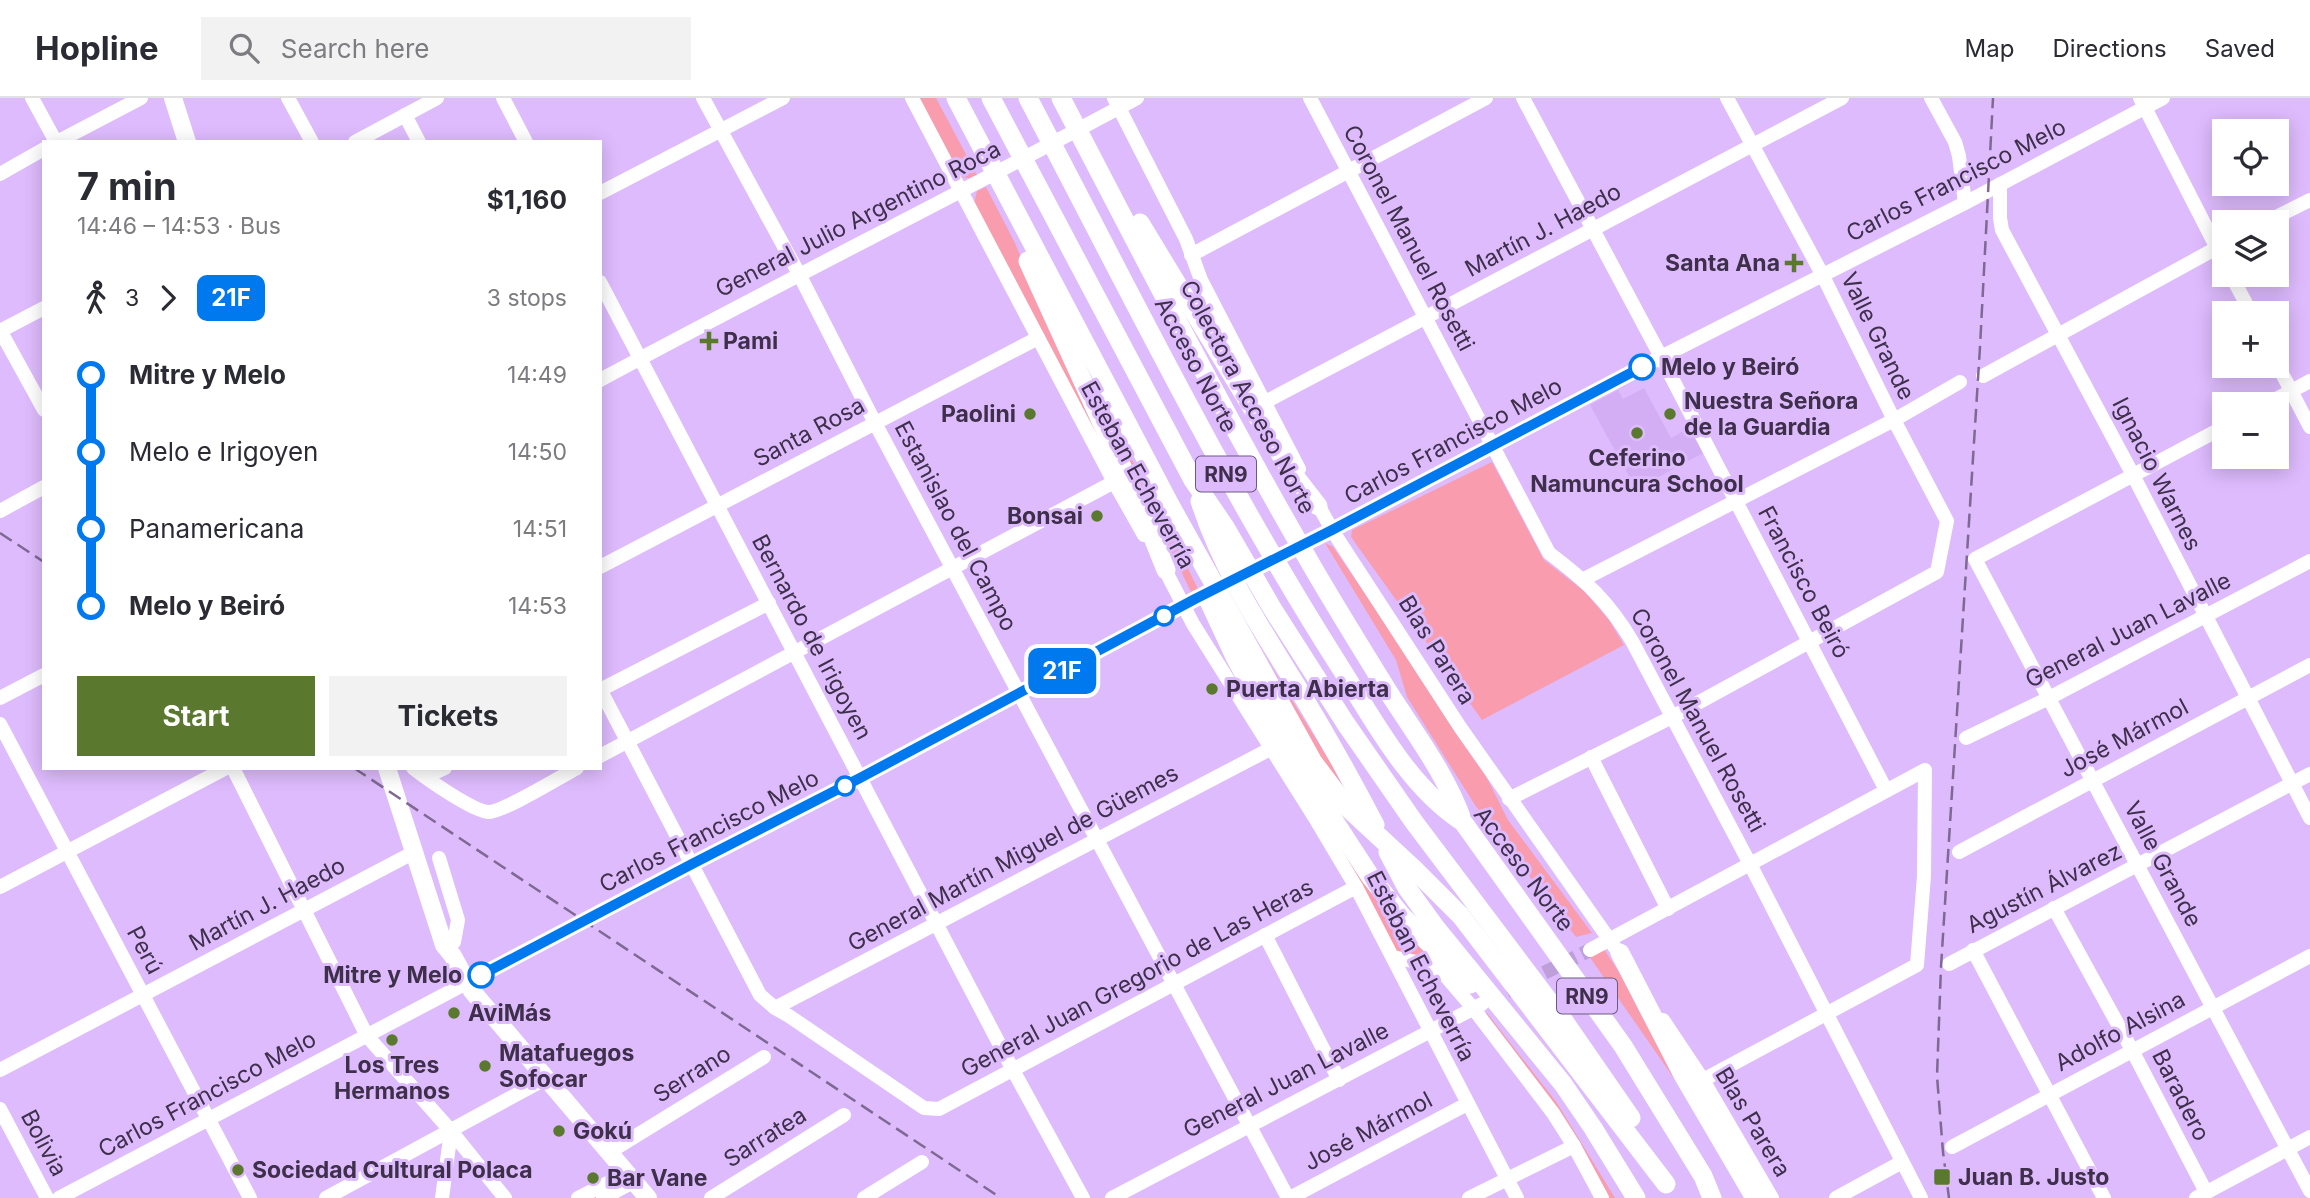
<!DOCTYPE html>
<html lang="en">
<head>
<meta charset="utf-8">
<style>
	body { margin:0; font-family:Inter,sans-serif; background:#f2f2f3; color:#2b2b33; height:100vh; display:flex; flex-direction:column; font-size:26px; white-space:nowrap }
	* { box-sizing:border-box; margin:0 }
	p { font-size:23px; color:#7c7c81 }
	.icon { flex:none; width:38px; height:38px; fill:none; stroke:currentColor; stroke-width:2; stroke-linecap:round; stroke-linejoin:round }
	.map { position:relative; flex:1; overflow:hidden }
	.sheet { position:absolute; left:42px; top:42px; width:560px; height:630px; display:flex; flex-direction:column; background:#fff; border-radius:0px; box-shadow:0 4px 18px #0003 }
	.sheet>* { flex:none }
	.badge { padding:0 14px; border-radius:10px; font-size:24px; line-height:46px }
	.buttons { position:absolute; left:2212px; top:21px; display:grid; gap:14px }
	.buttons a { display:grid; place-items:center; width:77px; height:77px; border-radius:0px; background:#fff; box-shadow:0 4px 18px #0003; font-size:35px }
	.map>.badge { position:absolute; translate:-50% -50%; box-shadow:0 0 0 4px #fff }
	.legs { display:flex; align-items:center; gap:10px; height:77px; padding:0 35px; font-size:23px }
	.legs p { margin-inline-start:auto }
	.summary { display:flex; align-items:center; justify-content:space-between; height:119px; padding:0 35px }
	h1 { font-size:38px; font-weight:700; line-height:52px }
	.primary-button { display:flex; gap:14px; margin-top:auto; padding:14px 35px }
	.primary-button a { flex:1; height:80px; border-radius:0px; background:#5a782e; color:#fff; font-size:28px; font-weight:700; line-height:80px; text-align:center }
	.primary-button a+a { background:#f2f2f3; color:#2b2b33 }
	ul { padding:0 35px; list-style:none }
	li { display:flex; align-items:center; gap:24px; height:77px; font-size:26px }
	li i { display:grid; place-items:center; width:10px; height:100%; margin:0 9px; background:currentColor }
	li i::after { content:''; width:18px; height:18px; margin:-9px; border:5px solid; border-radius:50%; background:#fff }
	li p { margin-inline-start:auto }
	li:first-child i { background:linear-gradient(#0000 50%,currentColor 0) }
	li:last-child i { background:linear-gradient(currentColor 50%,#0000 0) }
	header { display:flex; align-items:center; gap:42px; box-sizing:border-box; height:98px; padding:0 35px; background:#fff; border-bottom:2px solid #e1e1e2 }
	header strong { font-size:33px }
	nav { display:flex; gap:38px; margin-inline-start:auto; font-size:24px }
	.search { width:490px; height:63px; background:#f2f2f3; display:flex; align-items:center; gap:18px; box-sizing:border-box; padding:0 24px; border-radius:0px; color:#7c7c81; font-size:26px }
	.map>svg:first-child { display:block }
	.built { fill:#d3aef5 }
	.green { fill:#f99cad }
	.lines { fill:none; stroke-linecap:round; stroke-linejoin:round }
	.minor-tunnel { stroke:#be9fd9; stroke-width:14; stroke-dasharray:14 7; stroke-linecap:butt }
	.minor { stroke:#fff; stroke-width:14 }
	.major { stroke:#fff; stroke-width:18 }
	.highway { stroke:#fff; stroke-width:19 }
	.rail { stroke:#7f6993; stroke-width:2.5; stroke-dasharray:14 7; stroke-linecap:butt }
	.line-1-casing { stroke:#fff; stroke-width:16 }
	.line-1 { stroke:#0079ef; stroke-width:10 }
	.poi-dot { fill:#5a782e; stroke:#debbfd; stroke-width:2.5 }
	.stop-1-dot { fill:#fff; stroke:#0079ef; stroke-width:3.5 }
	.labels { text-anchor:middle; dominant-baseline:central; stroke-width:6; stroke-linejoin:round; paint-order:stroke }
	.shield { fill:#debbfd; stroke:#6e5a80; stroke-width:2 }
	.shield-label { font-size:21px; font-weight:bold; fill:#3e304a }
	.street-label { font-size:23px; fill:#3e304a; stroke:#debbfd }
	.poi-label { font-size:23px; font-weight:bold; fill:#3e304a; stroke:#debbfd; text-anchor:start }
	.stop-label { font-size:23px; font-weight:bold; fill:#3e304a; stroke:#debbfd; text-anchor:start }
</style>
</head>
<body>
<header>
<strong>Hopline</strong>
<div class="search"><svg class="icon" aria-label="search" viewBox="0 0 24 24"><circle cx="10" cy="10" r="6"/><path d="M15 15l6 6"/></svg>Search here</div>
<nav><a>Map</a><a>Directions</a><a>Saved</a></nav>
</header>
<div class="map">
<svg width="2310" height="1100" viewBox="0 0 2310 1100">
	<rect width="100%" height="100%" fill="#debbfd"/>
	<!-- built -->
	<path class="built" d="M1644,290L1671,340L1689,330L1703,355L1636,391L1590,307L1618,292L1623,301Z"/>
	<!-- green -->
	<g class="green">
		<path d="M916,0H936L977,77L969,80L961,79Z"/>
		<path d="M986,89L1014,143L1097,333L1092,335L974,105L977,93Z"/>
		<path d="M1126,354L1141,375L1198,491L1191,494L1136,379Z"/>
		<path d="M1492,364L1544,462L1584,493L1609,522L1624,547L1482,622L1351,439L1352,432Z"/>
		<path d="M1325,445L1333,449L1475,656L1508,722L1592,835L1576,839L1475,707L1407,599L1396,562Z"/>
		<path d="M1257,546L1331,665L1350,702L1315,658Z"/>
		<path d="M1317,713L1442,869L1473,899L1468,901L1446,874L1398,858Z"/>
		<path d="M1603,850L1619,874L1689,1002L1589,858Z"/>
		<path d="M1487,915L1557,1005L1615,1100H1608L1483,917Z"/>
	</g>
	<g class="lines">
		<!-- minor-tunnel -->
		<path class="minor-tunnel" d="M1488,903L1590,852"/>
		<!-- minor -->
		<g class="minor">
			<path d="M32,0L56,44"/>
			<path d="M288,0L312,44"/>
			<path d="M503,0L526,44"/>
			<path d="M703,0L799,176L875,325L1288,1100"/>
			<path d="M912,0L1114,384L1144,437"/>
			<path d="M1114,0L1186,141L1201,182L1299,371"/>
			<path d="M1310,0L1549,455C1586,483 1608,503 1632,543L1750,766L1921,1100"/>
			<path d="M1523,0L1661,259L1886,692"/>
			<path d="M1931,0L1955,44L1959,58L1965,105"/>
			<path d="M2140,0L2224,164"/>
			<path d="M405,17L419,44"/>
			<path d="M57,44L141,0"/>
			<path d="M355,44L437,0"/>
			<path d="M0,76L44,51"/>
			<path d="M2000,86V120L2002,132L2133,377L2310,720"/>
			<path d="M600,95L783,0"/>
			<path d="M2266,124L2310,102"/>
			<path d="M1191,157L1486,0"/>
			<path d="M2231,177L2251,215"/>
			<path d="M600,184L1013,972L1083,1100"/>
			<path d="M0,232L44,312"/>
			<path d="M0,233L44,210"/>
			<path d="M2277,266L2310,329"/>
			<path d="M1983,278L2224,146"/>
			<path d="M600,282C778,186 959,96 1137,0"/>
			<path d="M1265,304L1842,0"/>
			<path d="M2267,306L2310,283"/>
			<path d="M2224,329L1975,461L2310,1093"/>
			<path d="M1315,401L1332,432L1460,629L1623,861"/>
			<path d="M0,413L44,389"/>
			<path d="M1161,464L1193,526L1315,720L1356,789L1517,1100"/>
			<path d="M600,469L1038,240"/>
			<path d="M1243,477L1332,432L1661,259L1965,105L2163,0"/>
			<path d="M1584,481L1894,322L1960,284"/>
			<path d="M600,591L760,897L775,910L789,918L924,1010L939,1011L1356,789"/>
			<path d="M600,592L769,505"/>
			<path d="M0,600L44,577"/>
			<path d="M0,626L250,1100"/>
			<path d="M1966,640L2049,600L2310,463"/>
			<path d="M600,658L1114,384"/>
			<path d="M1591,659L1668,811"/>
			<path d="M233,670L367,938L451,1033L505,1100"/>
			<path d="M413,670C427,681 474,714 489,714C503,714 560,679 577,670"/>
			<path d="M426,679L445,670"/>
			<path d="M1509,701L1672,619L1937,474L1947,423L1894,322L1822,176L1727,0"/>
			<path d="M1959,754L2310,567"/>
			<path d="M439,760L458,822L454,844"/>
			<path d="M0,789L226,670"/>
			<path d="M2054,810L2132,952L2206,1094"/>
			<path d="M1265,837L1339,982"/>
			<path d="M1590,852L1925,672L1924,778L1917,867L1703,982"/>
			<path d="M1973,852L2104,1100"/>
			<path d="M1393,859L1431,867L1443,875L1473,910L1553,1015L1574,1048L1602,1100"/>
			<path d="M1949,866L2310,676"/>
			<path d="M775,910L1272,650"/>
			<path d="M1663,922L1703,982L1772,1100"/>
			<path d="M0,972L407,758"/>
			<path d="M0,1011L47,1100"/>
			<path d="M1952,1049L2310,858"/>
			<path d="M608,1055L764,959"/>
			<path d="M59,1100L692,766L860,680L1216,491"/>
			<path d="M326,1100L545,981"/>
			<path d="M442,1100L451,1033"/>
			<path d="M578,1100L625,1076"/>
			<path d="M603,1100L633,1084"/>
			<path d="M711,1100L844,1017"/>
			<path d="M864,1100L922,1064"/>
			<path d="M1112,1100L1482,906"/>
			<path d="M1290,1100L1467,1006"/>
			<path d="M1469,1100L1574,1048"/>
			<path d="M1836,1100L1902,1064"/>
			<path d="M2196,1100L2310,1039"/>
		</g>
		<!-- major -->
		<g class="major">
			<path d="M173,0L187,44"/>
			<path d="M387,670L444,847L453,858L472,893L648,1100"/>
		</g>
		<!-- highway -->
		<g class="highway">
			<path d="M956,0L1169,405L1313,664L1347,709L1414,771L1461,818L1666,1086"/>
			<path d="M991,0L1193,382L1225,429L1272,510L1346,626L1414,724L1564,923L1631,1020"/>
			<path d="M1028,0C1129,192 1225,389 1342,572C1375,625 1410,690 1463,724L1623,948L1703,1078L1712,1100"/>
			<path d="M1061,0C1143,157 1223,315 1312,468C1337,511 1363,553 1389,595C1416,637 1446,676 1463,724"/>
			<path d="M1140,125L1290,372L1318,408"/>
			<path d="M1028,163L1143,415L1166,472"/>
			<path d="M1200,403C1221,469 1260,529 1296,587C1324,633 1350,679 1375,727"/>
			<path d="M1209,503L1235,559L1275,632L1370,778L1400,816L1470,886"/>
			<path d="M1388,754L1407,790L1436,830L1563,986L1593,1030L1636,1100"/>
			<path d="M1620,855L1683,977L1755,1100"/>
		</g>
		<!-- rail -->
		<g class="rail">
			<path d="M0,435L44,464"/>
			<path d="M354,670L1001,1100"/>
			<path d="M1949,1100L1943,1054L1937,978L1941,869L1980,249L1993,0"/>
		</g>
	</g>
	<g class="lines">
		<defs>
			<path id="line-1" d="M481,877L692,766L860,680L1195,501L1332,432L1642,269"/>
		</defs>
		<!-- line-1 casing -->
		<use href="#line-1" class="line-1-casing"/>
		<!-- line-1 -->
		<use href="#line-1" class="line-1"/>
	</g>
	<!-- markers -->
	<g class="poi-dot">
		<path d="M1790.5 154.5h7v7h7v7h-7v7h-7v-7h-7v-7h7z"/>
		<path d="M705.5 232.5h7v7h7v7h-7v7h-7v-7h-7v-7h7z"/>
		<circle cx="1030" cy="316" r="7"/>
		<circle cx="1670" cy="316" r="7"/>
		<circle cx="1637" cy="335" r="7"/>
		<circle cx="1097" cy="418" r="7"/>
		<circle cx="1212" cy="591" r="7"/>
		<circle cx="454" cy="915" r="7"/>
		<circle cx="392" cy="942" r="7"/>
		<circle cx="485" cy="968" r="7"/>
		<circle cx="559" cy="1033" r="7"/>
		<circle cx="238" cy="1072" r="7"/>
		<rect x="1933" y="1070" width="18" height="18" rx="3.5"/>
		<circle cx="593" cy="1080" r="7"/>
	</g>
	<g class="stop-1-dot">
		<circle cx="1642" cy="269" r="12"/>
		<circle cx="1164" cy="518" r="9"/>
		<circle cx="845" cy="688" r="9"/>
		<circle cx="481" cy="877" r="12"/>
	</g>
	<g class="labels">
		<!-- shield labels -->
		<g class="shield">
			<rect x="1196" y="358.5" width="60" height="35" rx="5"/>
			<rect x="1557" y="880.5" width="60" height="35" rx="5"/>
		</g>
		<g class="shield-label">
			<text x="1226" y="376">RN9</text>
			<text x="1587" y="898">RN9</text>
		</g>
		<!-- street labels -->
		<g class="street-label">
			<text transform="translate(1956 82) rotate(-27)">Carlos Francisco Melo</text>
			<text transform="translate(858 121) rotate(-27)">General Julio Argentino Roca</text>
			<text transform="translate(1543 132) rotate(-28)">Martín J. Haedo</text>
			<text transform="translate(1409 140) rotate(62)">Coronel Manuel Rosetti</text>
			<text transform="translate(1878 238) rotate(64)">Valle Grande</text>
			<text transform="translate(1196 267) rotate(62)">Acceso Norte</text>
			<text transform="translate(1248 299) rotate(62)">Colectora Acceso Norte</text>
			<text transform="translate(809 334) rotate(-28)">Santa Rosa</text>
			<text transform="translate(1453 343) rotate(-28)">Carlos Francisco Melo</text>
			<text transform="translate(2157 376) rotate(63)">Ignacio Warnes</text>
			<text transform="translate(1138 377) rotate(61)">Esteban Echeverría</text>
			<text transform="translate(956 428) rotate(62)">Estanislao del Campo</text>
			<text transform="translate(1804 484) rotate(62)">Francisco Beiró</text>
			<text transform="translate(2128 532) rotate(-27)">General Juan Lavalle</text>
			<text transform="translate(812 539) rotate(62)">Bernardo de Irigoyen</text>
			<text transform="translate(1437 552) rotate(58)">Blas Parera</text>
			<text transform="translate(1698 622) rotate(61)">Coronel Manuel Rosetti</text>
			<text transform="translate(2124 640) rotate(-28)">José Mármol</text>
			<text transform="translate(709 733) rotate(-27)">Carlos Francisco Melo</text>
			<text transform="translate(1013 760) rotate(-28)">General Martín Miguel de Güemes</text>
			<text transform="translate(2163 766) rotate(62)">Valle Grande</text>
			<text transform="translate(1524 771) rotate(53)">Acceso Norte</text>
			<text transform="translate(2044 790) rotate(-27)">Agustín Álvarez</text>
			<text transform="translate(267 806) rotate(-28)">Martín J. Haedo</text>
			<text transform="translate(145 852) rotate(62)">Perú</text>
			<text transform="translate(1421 868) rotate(63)">Esteban Echeverría</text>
			<text transform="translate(1137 880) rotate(-28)">General Juan Gregorio de Las Heras</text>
			<text transform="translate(2120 933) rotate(-28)">Adolfo Alsina</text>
			<text transform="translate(692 976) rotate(-32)">Serrano</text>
			<text transform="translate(1286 982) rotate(-27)">General Juan Lavalle</text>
			<text transform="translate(207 996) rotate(-28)">Carlos Francisco Melo</text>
			<text transform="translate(2181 997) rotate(63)">Baradero</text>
			<text transform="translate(1753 1024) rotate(59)">Blas Parera</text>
			<text transform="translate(1368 1033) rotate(-28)">José Mármol</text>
			<text transform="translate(765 1039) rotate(-32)">Sarratea</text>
			<text transform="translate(44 1045) rotate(62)">Bolivia</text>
		</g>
		<!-- poi labels -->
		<g class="poi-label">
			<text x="1780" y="165" text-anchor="end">Santa Ana</text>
			<text x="723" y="243">Pami</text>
			<text x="1684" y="303">Nuestra Señora<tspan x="1684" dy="26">de la Guardia</tspan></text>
			<text x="1016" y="316" text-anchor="end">Paolini</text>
			<text x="1637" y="360" text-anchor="middle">Ceferino<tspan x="1637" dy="26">Namuncura School</tspan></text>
			<text x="1083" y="418" text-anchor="end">Bonsai</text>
			<text x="1226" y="591">Puerta Abierta</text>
			<text x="468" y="915">AviMás</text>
			<text x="499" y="955">Matafuegos<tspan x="499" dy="26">Sofocar</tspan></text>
			<text x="392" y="967" text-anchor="middle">Los Tres<tspan x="392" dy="26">Hermanos</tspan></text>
			<text x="573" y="1033">Gokú</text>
			<text x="252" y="1072">Sociedad Cultural Polaca</text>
			<text x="1958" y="1079">Juan B. Justo</text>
			<text x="607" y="1080">Bar Vane</text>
		</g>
		<!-- stop labels -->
		<g class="stop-label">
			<text x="1661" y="269">Melo y Beiró</text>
			<text x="462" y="877" text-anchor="end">Mitre y Melo</text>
		</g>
	</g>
</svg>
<div class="buttons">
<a><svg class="icon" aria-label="locate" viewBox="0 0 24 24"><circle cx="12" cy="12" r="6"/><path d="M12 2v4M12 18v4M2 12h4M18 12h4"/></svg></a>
<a><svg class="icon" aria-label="layers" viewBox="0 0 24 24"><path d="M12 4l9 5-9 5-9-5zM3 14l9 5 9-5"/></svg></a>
<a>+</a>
<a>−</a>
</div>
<b class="badge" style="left:1062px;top:573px;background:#0079ef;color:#fff">21F</b>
<section class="sheet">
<div class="summary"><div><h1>7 min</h1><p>14:46 – 14:53 · Bus</p></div><b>$1,160</b></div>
<div class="legs"><svg class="icon" aria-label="walk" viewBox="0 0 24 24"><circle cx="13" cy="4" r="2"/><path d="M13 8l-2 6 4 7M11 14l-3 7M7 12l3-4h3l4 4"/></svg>3<svg class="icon" aria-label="forward" viewBox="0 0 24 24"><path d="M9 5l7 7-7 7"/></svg><b class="badge" style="background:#0079ef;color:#fff">21F</b><p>3 stops</p></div>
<ul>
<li><i style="color:#0079ef"></i><b>Mitre y Melo</b><p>14:49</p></li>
<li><i style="color:#0079ef"></i><span>Melo e Irigoyen</span><p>14:50</p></li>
<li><i style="color:#0079ef"></i><span>Panamericana</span><p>14:51</p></li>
<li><i style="color:#0079ef"></i><b>Melo y Beiró</b><p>14:53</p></li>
</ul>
<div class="primary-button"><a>Start</a><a>Tickets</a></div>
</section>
</div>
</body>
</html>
